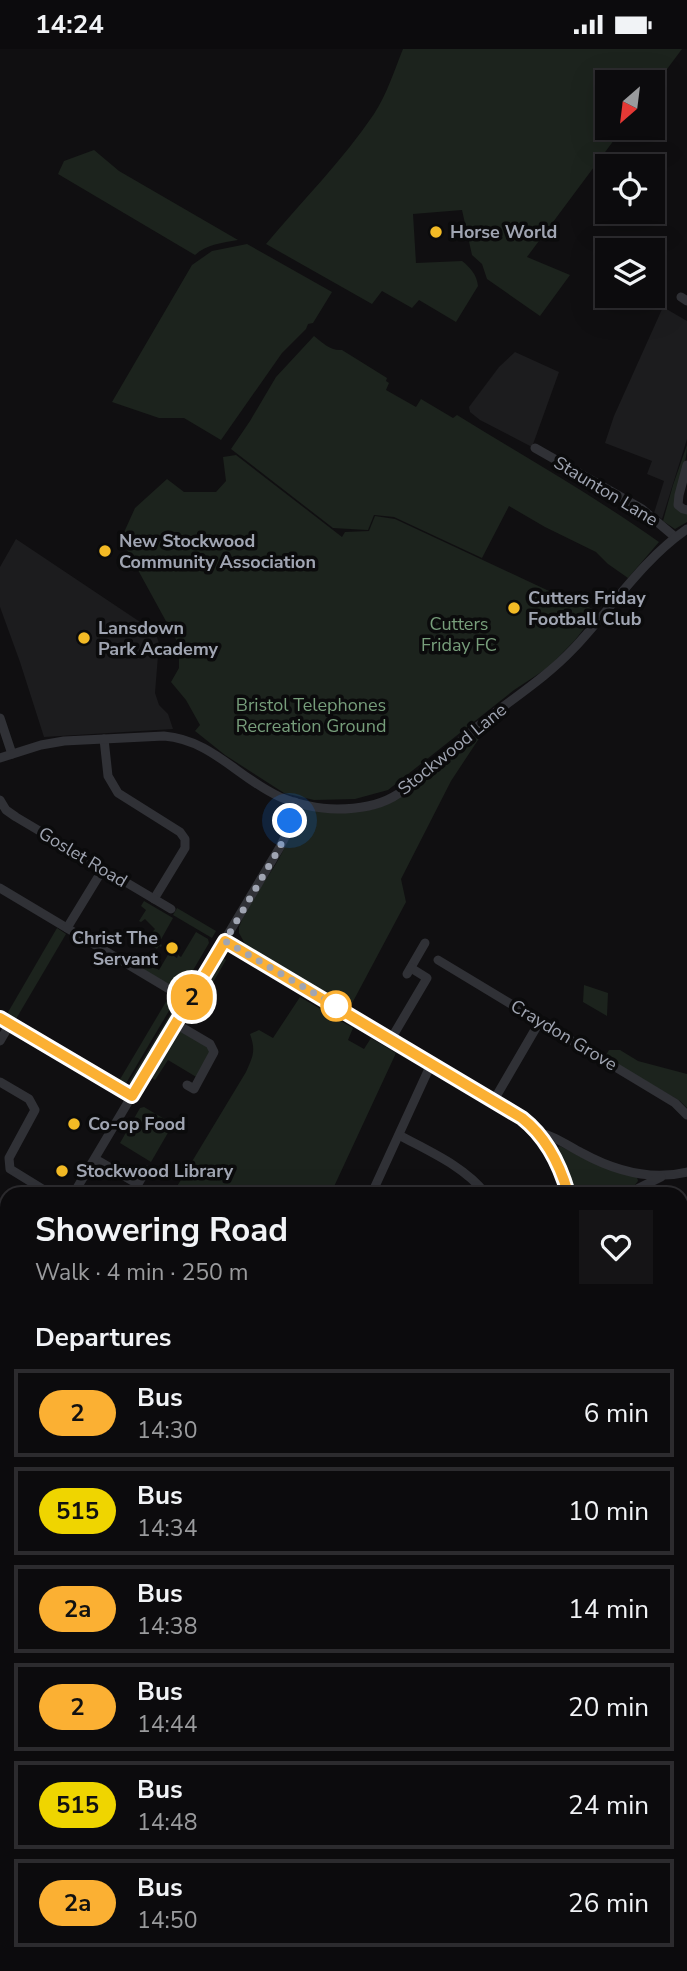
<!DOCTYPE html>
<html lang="en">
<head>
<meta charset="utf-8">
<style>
	body { margin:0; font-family:"Nunito Sans",sans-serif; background:#151416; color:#f1f3f6; height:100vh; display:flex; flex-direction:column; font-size:26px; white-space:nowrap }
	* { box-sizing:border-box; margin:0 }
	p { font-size:23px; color:#9a9b9d }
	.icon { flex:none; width:38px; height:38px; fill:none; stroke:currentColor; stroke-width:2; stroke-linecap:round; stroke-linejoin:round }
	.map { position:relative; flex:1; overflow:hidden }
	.side { position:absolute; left:0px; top:1138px; width:688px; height:786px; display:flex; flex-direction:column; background:#0c0b0d; border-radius:21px 21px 0 0; box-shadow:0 7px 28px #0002,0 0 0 2px #2c2b2e }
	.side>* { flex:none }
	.badge { padding:0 14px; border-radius:23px; font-size:24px; line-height:46px }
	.needle { width:46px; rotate:208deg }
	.tools { position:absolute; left:595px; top:21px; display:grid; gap:14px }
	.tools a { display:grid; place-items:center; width:70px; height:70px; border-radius:0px; background:#0c0b0d; box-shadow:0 7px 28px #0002,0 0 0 2px #2c2b2e; font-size:35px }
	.you { position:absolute; width:35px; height:35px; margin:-18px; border:5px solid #fff; border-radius:50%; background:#1a73e8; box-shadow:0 0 0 10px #1a73e833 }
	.map>.badge { position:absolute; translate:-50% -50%; box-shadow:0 0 0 4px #fff }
	h2 { padding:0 35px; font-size:26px; line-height:63px }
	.round { display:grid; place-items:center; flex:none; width:74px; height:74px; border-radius:0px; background:#151416 }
	.overview { display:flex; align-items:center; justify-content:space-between; height:119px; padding:0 35px }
	h1 { font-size:33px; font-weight:700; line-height:52px }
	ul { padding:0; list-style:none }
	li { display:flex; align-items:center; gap:21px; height:88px; margin:0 14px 10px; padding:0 21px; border:4px solid #2c2b2e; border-radius:0px }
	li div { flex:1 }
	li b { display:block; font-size:26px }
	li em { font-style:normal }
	li .badge { min-width:77px; font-weight:700; text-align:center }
	.status { display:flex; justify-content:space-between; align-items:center; height:49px; padding:0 35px; background:#0c0b0d; direction:ltr }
	.status svg { height:19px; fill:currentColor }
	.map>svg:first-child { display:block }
	.built { fill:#1c1c1e }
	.green { fill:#1c231d }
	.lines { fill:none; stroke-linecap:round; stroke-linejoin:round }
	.stream { stroke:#282f36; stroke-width:2 }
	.minor { stroke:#303136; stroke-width:9 }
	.line-casing { stroke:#fff; stroke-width:16 }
	.line { stroke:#fbb033; stroke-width:10 }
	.walk { stroke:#a0a5b2; stroke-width:7; stroke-dasharray:0 12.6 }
	.poi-dot { fill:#f3ba25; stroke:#0b0b0c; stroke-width:2.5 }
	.stop-dot { fill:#fff; stroke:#fbb033; stroke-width:3.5 }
	.labels { text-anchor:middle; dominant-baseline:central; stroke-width:7; stroke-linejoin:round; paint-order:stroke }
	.poi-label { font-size:18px; font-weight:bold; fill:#a0a5b2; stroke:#0b0b0c; text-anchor:start }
	.street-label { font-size:18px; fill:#a0a5b2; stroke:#0b0b0c }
	.park-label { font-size:18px; fill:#779e7b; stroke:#0b0b0c }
</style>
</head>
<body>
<div class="status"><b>14:24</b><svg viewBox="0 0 49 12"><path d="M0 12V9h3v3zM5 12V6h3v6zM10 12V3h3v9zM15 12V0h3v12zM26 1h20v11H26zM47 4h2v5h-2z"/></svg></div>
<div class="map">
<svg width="687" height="1922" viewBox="0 0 687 1922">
	<rect width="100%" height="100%" fill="#100f11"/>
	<!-- built -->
	<g class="built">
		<path d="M663,258L687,272V390L662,470L654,464L664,432L647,425L652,412L605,394L614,367Z"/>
		<path d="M515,303L559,323L532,398L480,371L470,363L469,358L499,318Z"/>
		<path d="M16,490L155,583L159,594L155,644L159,656L168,665L173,680L44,688L20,613L0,558V518Z"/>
	</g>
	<!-- green -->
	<g class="green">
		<path d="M403,0H682L653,39V33H607V79H623L527,208L570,226L540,267L487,230L482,215L472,206L462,161L413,165L416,214L462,212C470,218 477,226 478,237L456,273L419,251L412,259L382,242L372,255L266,195C302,152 343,111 374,65C387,45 394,22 403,0Z"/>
		<path d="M94,101L119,122L238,191C222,194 207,195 195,206L58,125L64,112Z"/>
		<path d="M247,195L332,243L313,274L308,275L306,280L282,304L221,391L184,369H159L112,353L192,216L212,202Z"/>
		<path d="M314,287C323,294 330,302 342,301L387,329L386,332L389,334L386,341L416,358L421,350L453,369L457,366C525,408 594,447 659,493L628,529L608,515L596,503L545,478L509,457L482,509L394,468L374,466L368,481L333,479L231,400L250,372L276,328Z"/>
		<path d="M687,396C687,415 679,432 675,450L687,464V473L675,480L663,472L673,436Z"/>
		<path d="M236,406L342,488L345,483L369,482L375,467L395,470L549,542L598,562L575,591L549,618L514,641L388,741L355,750L314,751L284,744L225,706L195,682L200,676L186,651L171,633L179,619V596L121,490L135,459L167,430L184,443H216L226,432L223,408Z"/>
		<path d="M474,685L480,688L451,732L401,830L406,853L349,960L249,902L239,884V878C249,850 272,826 285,798C291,786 292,768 302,758C321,760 343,764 362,762C403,759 444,712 474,685Z"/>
		<path d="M144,852L173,869L159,894L162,896L161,898L159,897L157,900L145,893L147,889L145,887H149L155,880L145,870L141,873L139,872L146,861L141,857Z"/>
		<path d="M177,859L216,882L212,889L173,866Z"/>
		<path d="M57,879L66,885L16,970L7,965Z"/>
		<path d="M196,883L208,890L209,894L182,940L174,938L139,919L143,912L159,921L169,904L177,909L178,906L181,908Z"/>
		<path d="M221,908L226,911L192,969L186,966Z"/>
		<path d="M584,936L608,944L607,967L583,953Z"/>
		<path d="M170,946L176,950L125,1036L119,1032Z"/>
		<path d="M300,948L353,979L348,991L364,1000L371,989L396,1004L331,1144H173L246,1023C253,1007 256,1002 250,985L259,981L273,989Z"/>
		<path d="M176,956L181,959L134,1037L129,1033Z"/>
		<path d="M182,981L211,1001L198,1029L168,1011L155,1031L149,1027L177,982Z"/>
		<path d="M609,1001H620L638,1012L687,1025V1059L680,1052L610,1011L606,1006Z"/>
		<path d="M144,1058L173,1075L151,1113L120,1094L140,1059Z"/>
		<path d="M560,1097L585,1110L606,1119L637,1128L638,1132C625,1152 593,1144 572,1144L568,1128L557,1104V1099Z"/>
		<path d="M681,1335L687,1341V1557L681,1565Z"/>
		<path d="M7,1366V1720L0,1727V1370Z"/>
		<path d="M57,1916H198L195,1922H73Z"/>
	</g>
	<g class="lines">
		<!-- stream -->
		<g class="stream">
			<path d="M681,1480L687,1476"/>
			<path d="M164,1922L166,1916"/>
		</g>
		<!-- minor -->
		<g class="minor">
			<path d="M681,248L687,252"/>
			<path d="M535,399L642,460L675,488"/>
			<path d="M687,416L679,446L678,456L683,460L687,461"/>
			<path d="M0,669L12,705"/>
			<path d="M104,690L108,727L118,744L180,783L185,790V799L154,850"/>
			<path d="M0,709L41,696L64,692L164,687C212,691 238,729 280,748C296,755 319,760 337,760C355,760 377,757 393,748C423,731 446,704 471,683C505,654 543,632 574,599C611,560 642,511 687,480"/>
			<path d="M0,751L6,761L16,768L171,860"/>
			<path d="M0,839L189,952"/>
			<path d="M67,879L103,820"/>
			<path d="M225,892L521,1068C545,1087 560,1115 568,1144"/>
			<path d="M438,911L675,1054L687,1066"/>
			<path d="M407,925L425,894"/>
			<path d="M0,969L132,1047"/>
			<path d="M176,975L210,995L214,1003L194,1040L187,1036"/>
			<path d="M391,990L427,929L411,919"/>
			<path d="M0,992L10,975"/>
			<path d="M0,1033L29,1050L35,1061L9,1109L10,1120L49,1144"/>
			<path d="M494,1051L540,972"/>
			<path d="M538,1084C554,1086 568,1097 582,1104C615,1122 650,1132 687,1123"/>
			<path d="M399,1086C428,1102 464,1117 485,1144"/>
			<path d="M95,1110L138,1135L146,1121"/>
			<path d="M74,1144L280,798L287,784L295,753"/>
			<path d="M372,1144L432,1013"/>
			<path d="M629,1144L661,1128"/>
			<path d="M0,1228L7,1222"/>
			<path d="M681,1237L687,1228"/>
			<path d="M0,1323L7,1319"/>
			<path d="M681,1662L687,1653"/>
			<path d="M0,1731L7,1724"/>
			<path d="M681,1775L687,1779"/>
			<path d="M0,1841L7,1845"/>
			<path d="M223,1916L234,1922"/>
			<path d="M632,1916L641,1922"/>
			<path d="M200,1922L203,1916"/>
			<path d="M383,1922L386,1916"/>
			<path d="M509,1922L513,1916"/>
			<path d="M600,1922L603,1916"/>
		</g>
	</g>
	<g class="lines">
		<defs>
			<path id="line" d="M0,969L132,1047L225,892L522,1069C545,1087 560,1116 568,1144"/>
		</defs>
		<!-- line casing -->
		<use href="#line" class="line-casing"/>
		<!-- line -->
		<use href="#line" class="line"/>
		<!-- walk -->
		<path class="walk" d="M290,772L280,798L225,892L336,957"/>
	</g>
	<!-- markers -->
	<g class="poi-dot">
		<circle cx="436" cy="183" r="7"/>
		<circle cx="105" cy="502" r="7"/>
		<circle cx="514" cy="559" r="7"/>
		<circle cx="84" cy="589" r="7"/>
		<circle cx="172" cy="899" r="7"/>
		<circle cx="74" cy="1075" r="7"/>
		<circle cx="62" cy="1122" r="7"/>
	</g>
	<circle class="stop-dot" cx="336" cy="957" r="14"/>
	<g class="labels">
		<!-- poi labels -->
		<g class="poi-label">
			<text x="450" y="183">Horse World</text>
			<text x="119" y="492">New Stockwood<tspan x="119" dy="21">Community Association</tspan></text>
			<text x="528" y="549">Cutters Friday<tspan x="528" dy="21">Football Club</tspan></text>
			<text x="98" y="579">Lansdown<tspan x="98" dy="21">Park Academy</tspan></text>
			<text x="158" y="889" text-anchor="end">Christ The<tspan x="158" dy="21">Servant</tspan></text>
			<text x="88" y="1075">Co-op Food</text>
			<text x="76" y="1122">Stockwood Library</text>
		</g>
		<!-- street labels -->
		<g class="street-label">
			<text transform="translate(606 442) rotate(31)">Staunton Lane</text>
			<text transform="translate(452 700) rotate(-39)">Stockwood Lane</text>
			<text transform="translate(83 808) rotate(31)">Goslet Road</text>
			<text transform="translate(564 986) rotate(31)">Craydon Grove</text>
		</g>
		<!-- park labels -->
		<g class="park-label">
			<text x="459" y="575">Cutters<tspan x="459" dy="21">Friday FC</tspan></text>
			<text x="311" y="656">Bristol Telephones<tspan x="311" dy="21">Recreation Ground</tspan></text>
		</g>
	</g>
</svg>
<div class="tools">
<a><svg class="needle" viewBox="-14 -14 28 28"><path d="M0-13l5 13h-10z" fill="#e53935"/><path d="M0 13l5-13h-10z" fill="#9a9b9d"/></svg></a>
<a><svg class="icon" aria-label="locate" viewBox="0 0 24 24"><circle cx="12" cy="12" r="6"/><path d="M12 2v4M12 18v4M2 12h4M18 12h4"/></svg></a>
<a><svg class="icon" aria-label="layers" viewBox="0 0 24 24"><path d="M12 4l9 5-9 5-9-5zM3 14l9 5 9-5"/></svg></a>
</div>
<div class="you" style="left:290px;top:772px"></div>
<b class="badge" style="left:192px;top:948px;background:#fbb033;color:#111">2</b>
<section class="side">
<div class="overview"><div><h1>Showering Road</h1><p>Walk · 4 min · 250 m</p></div><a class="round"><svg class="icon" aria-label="heart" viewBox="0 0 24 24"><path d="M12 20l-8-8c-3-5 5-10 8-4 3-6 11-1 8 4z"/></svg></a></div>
<h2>Departures</h2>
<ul>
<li><span class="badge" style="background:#fbb033;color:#111">2</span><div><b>Bus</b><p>14:30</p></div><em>6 min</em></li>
<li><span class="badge" style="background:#efd500;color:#111">515</span><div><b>Bus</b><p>14:34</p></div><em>10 min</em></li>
<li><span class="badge" style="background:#fbb033;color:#111">2a</span><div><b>Bus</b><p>14:38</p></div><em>14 min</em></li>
<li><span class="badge" style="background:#fbb033;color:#111">2</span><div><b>Bus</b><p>14:44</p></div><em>20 min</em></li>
<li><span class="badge" style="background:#efd500;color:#111">515</span><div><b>Bus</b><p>14:48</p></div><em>24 min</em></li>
<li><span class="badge" style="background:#fbb033;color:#111">2a</span><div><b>Bus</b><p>14:50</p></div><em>26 min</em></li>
</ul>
</section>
</div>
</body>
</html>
